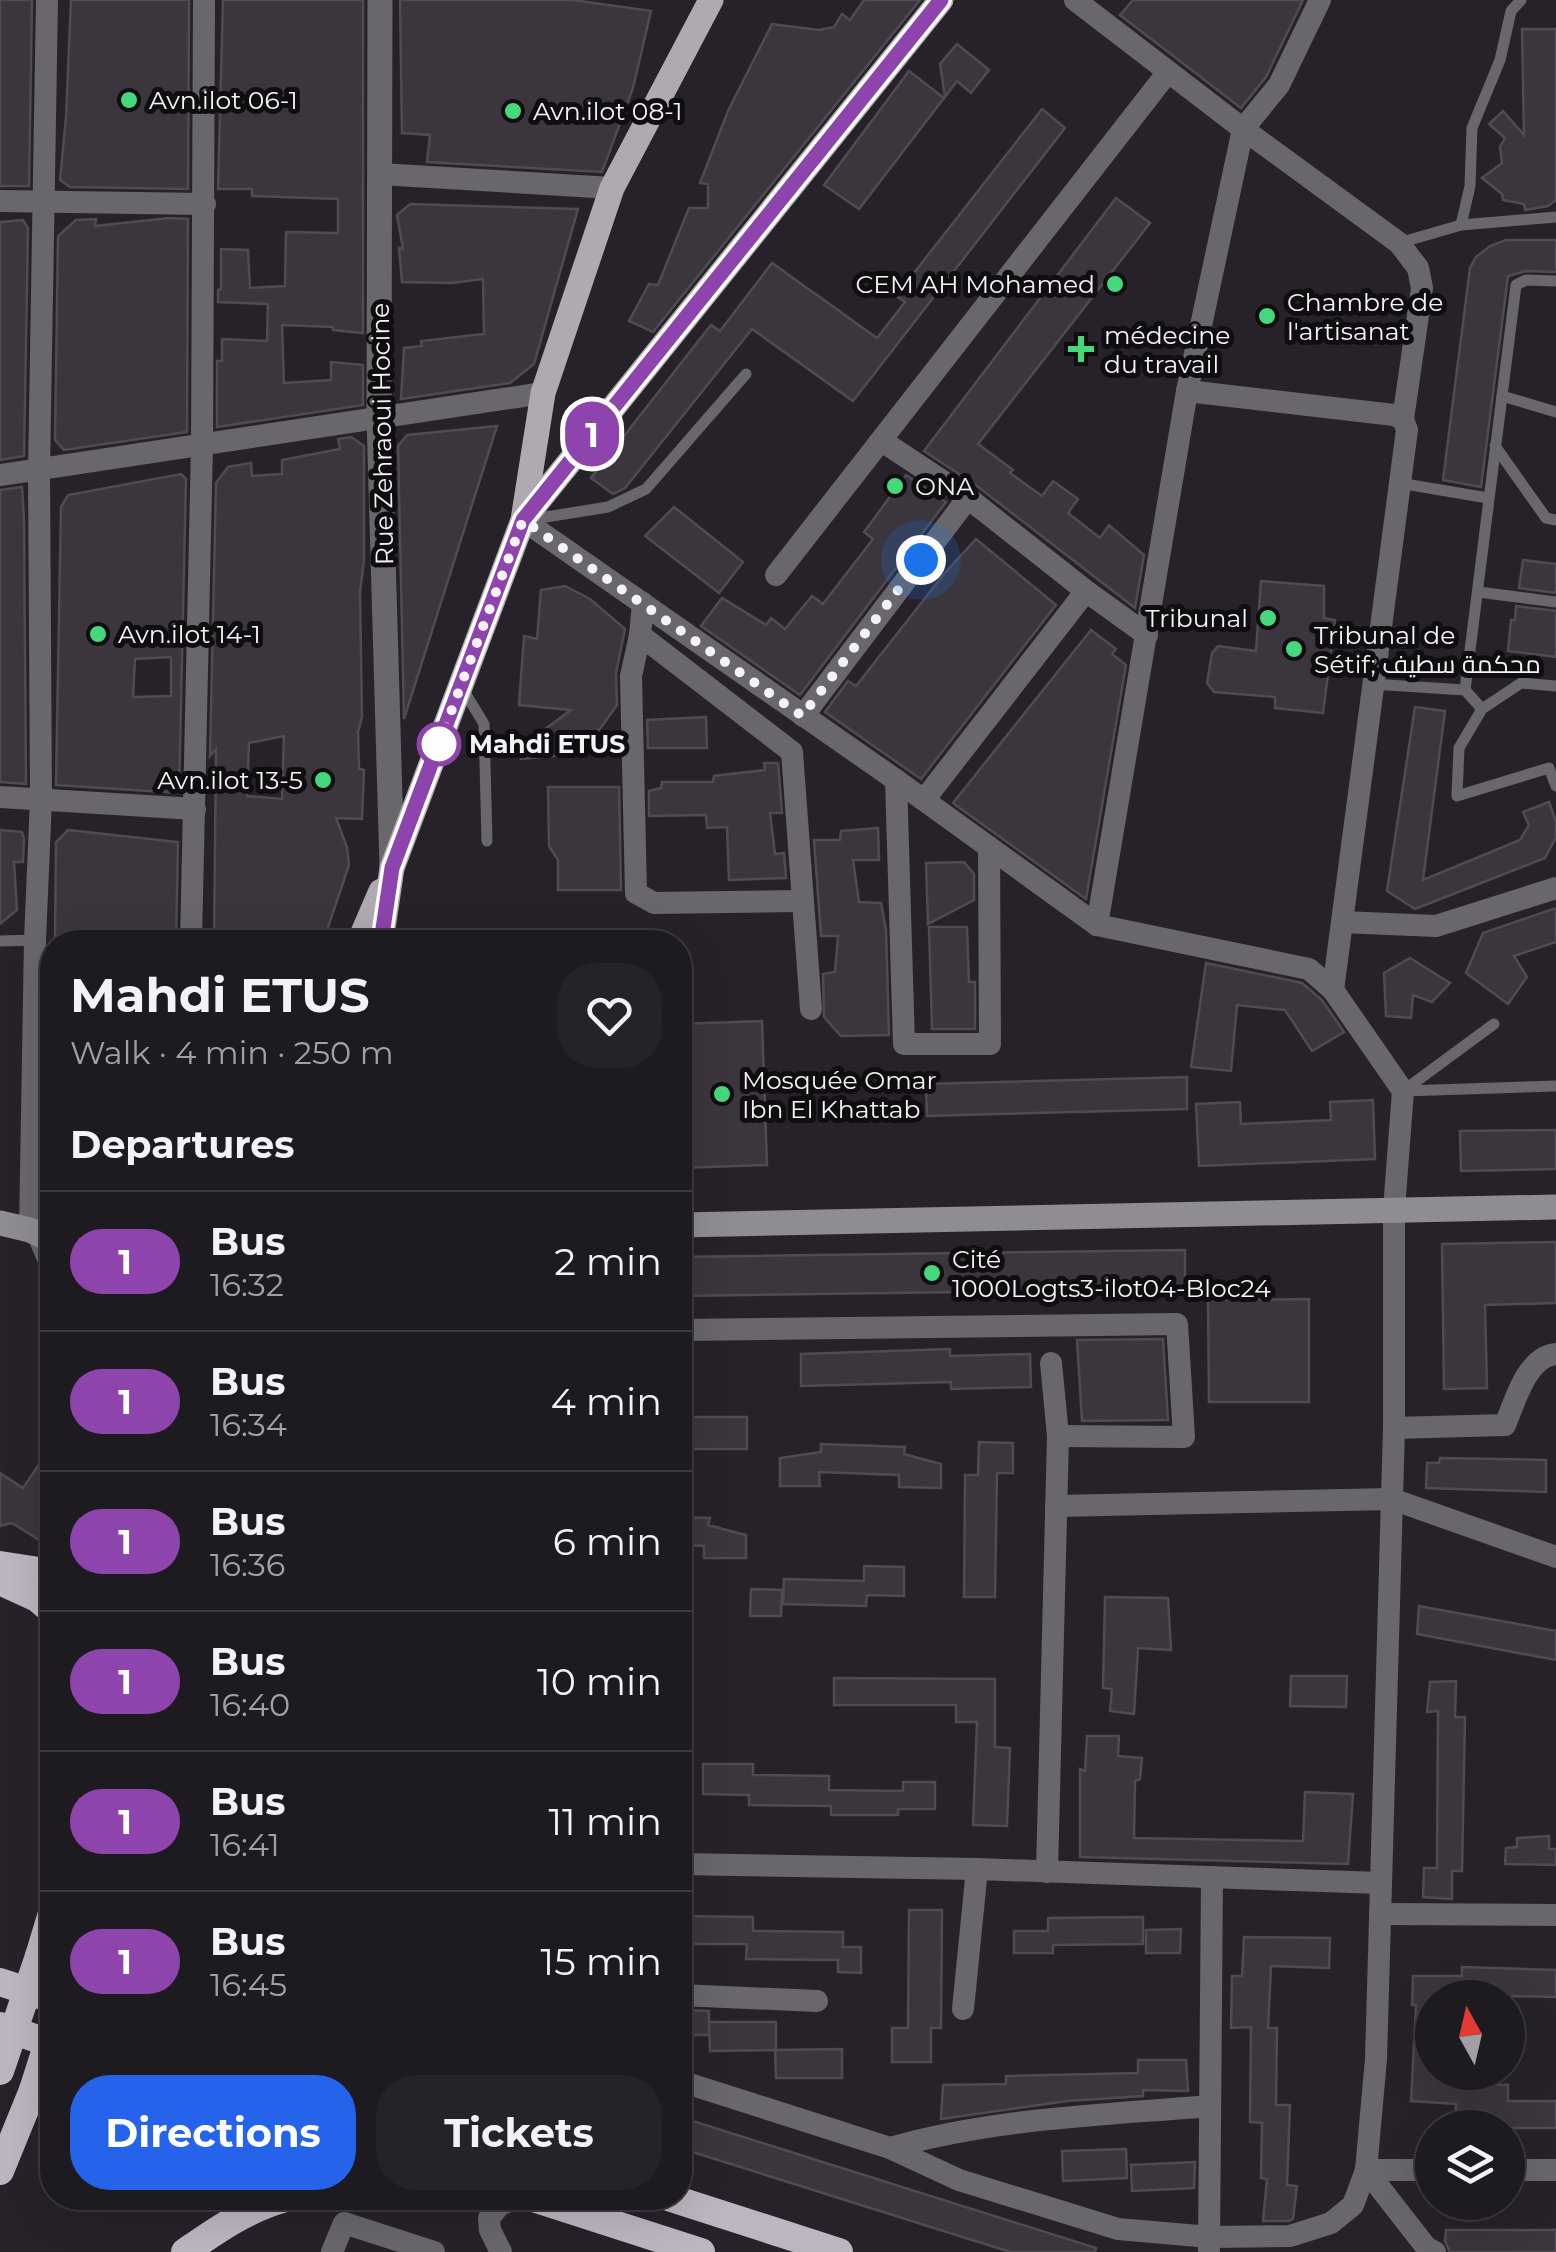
<!DOCTYPE html>
<html lang="en">
<head>
<meta charset="utf-8">
<style>
	body { margin:0; font-family:Montserrat,Cairo,sans-serif; background:#252329; color:#f1f3f6; height:100vh; display:flex; flex-direction:column; font-size:38px; white-space:nowrap }
	* { box-sizing:border-box; margin:0 }
	p { font-size:32px; color:#a0a1a5 }
	.icon { flex:none; width:55px; height:55px; fill:none; stroke:currentColor; stroke-width:2; stroke-linecap:round; stroke-linejoin:round }
	.map { position:relative; flex:1; overflow:hidden }
	.side { position:absolute; left:40px; top:930px; width:652px; height:1280px; display:flex; flex-direction:column; background:#1d1a20; border-radius:40px; box-shadow:0 10px 40px #0002,0 0 0 2px #3b383e }
	.side>* { flex:none }
	.badge { padding:0 20px; border-radius:32px; font-size:35px; line-height:65px }
	.needle { width:65px; rotate:352deg }
	.buttons { position:absolute; left:1415px; top:1980px; display:grid; gap:20px }
	.buttons a { display:grid; place-items:center; width:110px; height:110px; border-radius:50%; background:#1d1a20; box-shadow:0 10px 40px #0002,0 0 0 2px #3b383e; font-size:50px }
	.you { position:absolute; width:50px; height:50px; margin:-25px; border:8px solid #fff; border-radius:50%; background:#1a73e8; box-shadow:0 0 0 15px #1a73e833 }
	.map>.badge { position:absolute; translate:-50% -50%; box-shadow:0 0 0 5px #fff }
	h2 { padding:0 30px; font-size:38px; line-height:90px }
	.round { display:grid; place-items:center; flex:none; width:105px; height:105px; border-radius:40px; background:#252329 }
	.head { display:flex; align-items:center; justify-content:space-between; height:170px; padding:0 30px }
	h1 { font-size:48px; font-weight:700; line-height:75px }
	.button { display:flex; gap:20px; margin-top:auto; padding:20px 30px }
	.button a { flex:1; height:115px; border-radius:40px; background:#2563eb; color:#fff; font-size:40px; font-weight:700; line-height:115px; text-align:center }
	.button a+a { background:#252329; color:#f1f3f6 }
	ul { padding:0; list-style:none }
	li { display:flex; align-items:center; gap:30px; height:140px; padding:0 30px; border-top:2px solid #3b383e }
	li div { flex:1 }
	li b { display:block; font-size:38px }
	li em { font-style:normal }
	li .badge { min-width:110px; font-weight:700; text-align:center }
	.map>svg:first-child { display:block }
	.building { fill:#3b353e; stroke:#504a53; stroke-width:2.5; fill-rule:evenodd }
	.lines { fill:none; stroke-linecap:round; stroke-linejoin:round }
	.service { stroke:#69676b; stroke-width:11 }
	.minor { stroke:#69676b; stroke-width:22 }
	.tertiary { stroke:#69676b; stroke-width:25 }
	.secondary { stroke:#908c93; stroke-width:25 }
	.primary { stroke:#afa9b2; stroke-width:25 }
	.trunk { stroke:#bcb6c0; stroke-width:28 }
	.trunk-bridge { stroke:#bcb6c0; stroke-width:28 }
	.line-casing { stroke:#fff; stroke-width:22 }
	.line { stroke:#8e44ad; stroke-width:15 }
	.walk { stroke:#f6f3f8; stroke-width:10; stroke-dasharray:0 18 }
	.poi-dot { fill:#44d77b; stroke:#0f0d10; stroke-width:4 }
	.stop-dot { fill:#fff; stroke:#8e44ad; stroke-width:5 }
	.labels { text-anchor:middle; dominant-baseline:central; stroke-width:10; stroke-linejoin:round; paint-order:stroke }
	.poi-label { font-size:25px; fill:#f6f3f8; stroke:#0f0d10; text-anchor:start }
	.street-label { font-size:25px; fill:#f6f3f8; stroke:#0f0d10 }
	.stop-label { font-size:25px; font-weight:bold; fill:#f6f3f8; stroke:#0f0d10; text-anchor:start }
</style>
</head>
<body>
<div class="map">
<svg width="1556" height="2252" viewBox="0 0 1556 2252">
	<rect width="100%" height="100%" fill="#27222a"/>
	<!-- building -->
	<g class="building">
		<path d="M0,0H32L29,186H0Z"/>
		<path d="M71,0H189L188,189L70,187L60,180L66,117Z"/>
		<path d="M223,0H363V333L333,330V327L282,325L284,383L331,380V362L363,365V405L217,427V361H222V339L267,341L268,304L218,302V290L221,289V249L248,250L250,288L285,286L286,232L338,233V199L252,196V189H218Z"/>
		<path d="M400,0H573L651,11L633,88L602,172L427,162L430,135L402,133Z"/>
		<path d="M864,0H920L653,332L629,321L649,284L658,285L689,208H708V184L700,183L728,111L772,24L819,30L834,27L842,14L850,20Z"/>
		<path d="M1133,0H1303L1266,77L1241,108L1120,15Z"/>
		<path d="M1522,29H1556V200L1548,206L1525,210L1524,204L1503,200L1502,194L1482,178L1502,163L1500,147L1505,138L1489,124L1503,111L1524,135Z"/>
		<path d="M957,44L989,70L971,93L957,81L945,97L940,64Z"/>
		<path d="M909,71L944,98L859,209L824,185Z"/>
		<path d="M1042,109L1065,128L853,401L752,329L625,488L613,494L591,478L711,325L720,331L772,263L877,338L905,302L896,296Z"/>
		<path d="M1116,198L1150,223L978,444L1013,470L1010,473L1042,496L1053,481L1078,499L1068,513L1100,538L1109,525L1144,555L1135,608L977,486L924,451Z"/>
		<path d="M410,204L578,209L534,364L510,383L401,399L404,348L422,346L421,341L484,334L483,279L452,283L402,282L399,248L403,249L397,215Z"/>
		<path d="M169,218L188,219L187,432L64,450L55,440L58,236L76,220L96,219L95,226Z"/>
		<path d="M23,220L28,228L24,456L0,460V222Z"/>
		<path d="M1506,240H1556V272L1526,271L1508,276L1481,487L1443,480L1470,268L1476,257L1490,246Z"/>
		<path d="M497,426L404,719L398,446L407,435Z"/>
		<path d="M351,437L364,446V560L360,592L362,717L358,732L359,769L364,770L362,819L336,818L347,847L349,865L323,942H214L216,749L210,756L216,483L228,467L251,463L252,476L282,474V460L340,449L338,439ZM284,736L282,799L247,796L249,743Z"/>
		<path d="M181,474L186,479L179,793L56,785L61,507L68,495ZM171,657V696L133,697L135,659Z"/>
		<path d="M906,475L946,502L800,695L701,626L722,598L766,625L771,618L785,629L812,596L823,604L873,539L864,532Z"/>
		<path d="M22,487L24,518L26,784L0,782V490Z"/>
		<path d="M674,507L743,562L719,593L645,536Z"/>
		<path d="M976,539L1056,605L921,779L825,712L848,681L856,686L944,574Z"/>
		<path d="M1523,560L1556,564V593L1519,588Z"/>
		<path d="M1261,581L1324,586V618L1335,620L1323,713L1275,708V697L1214,692L1207,683L1212,653L1218,646L1256,651Z"/>
		<path d="M565,586L590,599L625,629L616,673L617,705L591,741L617,731L618,750L521,759L520,741L530,740L571,710L519,705L524,636L537,639L541,590Z"/>
		<path d="M1516,606L1556,611V657L1508,651L1511,620H1515Z"/>
		<path d="M1091,630L1116,649L1112,654L1126,665L1086,899L953,803Z"/>
		<path d="M1415,707L1445,711L1423,880L1520,840L1529,825L1523,812L1549,802L1556,822V837L1545,858L1415,909L1387,891Z"/>
		<path d="M706,717L707,748H648L647,720Z"/>
		<path d="M764,763H778L782,813H770L775,854L784,853L786,878L729,880L727,827L707,828L706,815L649,816V791L661,788L662,782H713L714,776L765,770Z"/>
		<path d="M548,787H619L621,890H558V860L549,846Z"/>
		<path d="M878,828L879,860H853L859,902L881,903L886,930L889,1035L841,1036L824,1017L823,974L835,972L838,936H821L814,840H840L841,831Z"/>
		<path d="M0,830L22,832L24,839L23,862H14L17,910L0,924Z"/>
		<path d="M68,830L178,842L176,942H55L56,842Z"/>
		<path d="M964,862L974,874V900L928,924L926,863Z"/>
		<path d="M1556,908V942L1514,956L1527,977L1508,1004L1466,973L1483,933Z"/>
		<path d="M929,927H967L969,982H975V1029H932Z"/>
		<path d="M1410,958L1450,983L1432,1002L1413,995L1411,1018L1386,1016L1384,973Z"/>
		<path d="M1206,963L1302,983L1322,1000L1344,1032L1312,1051L1285,1010L1237,1005L1231,1071L1191,1067Z"/>
		<path d="M762,1021L767,1165L680,1168V1024Z"/>
		<path d="M1187,1077V1109L927,1116L926,1084Z"/>
		<path d="M1373,1100L1375,1159L1199,1166L1196,1104L1240,1102L1241,1124L1331,1120L1330,1102Z"/>
		<path d="M1556,1130V1169L1461,1171L1460,1131Z"/>
		<path d="M1556,1242V1303L1485,1305L1487,1388L1444,1389L1442,1244Z"/>
		<path d="M1185,1250V1289L680,1296V1257Z"/>
		<path d="M1309,1299V1402H1209L1208,1300Z"/>
		<path d="M1163,1339L1168,1420L1082,1421L1077,1340Z"/>
		<path d="M950,1349V1356L1030,1354L1031,1387L951,1389V1382L801,1386V1354Z"/>
		<rect x="680" y="1417" width="67" height="32"/>
		<path d="M979,1442L1013,1443V1473H997L995,1597H964L965,1475H978Z"/>
		<path d="M821,1444L905,1447L904,1454L941,1464V1488L899,1487V1475L819,1472L820,1486H780V1458L821,1452Z"/>
		<path d="M52,1445V1548L12,1523L0,1526V1473L23,1488Z"/>
		<path d="M1440,1458L1546,1460V1492L1426,1488L1427,1463H1439Z"/>
		<path d="M680,1517L710,1518L708,1525L746,1535V1558H704V1546L680,1545Z"/>
		<path d="M864,1566L904,1567V1596L867,1595L866,1606L783,1604L784,1579L864,1581Z"/>
		<path d="M751,1589L782,1590L781,1616H750Z"/>
		<path d="M1105,1597L1168,1598L1171,1650L1138,1648L1134,1714L1110,1711L1112,1689L1103,1688Z"/>
		<path d="M1419,1606L1556,1631V1660L1417,1634Z"/>
		<path d="M1291,1676H1347L1346,1707L1290,1706Z"/>
		<path d="M834,1678L995,1679V1747L1010,1748L1007,1826L973,1825L977,1722H956V1705H834Z"/>
		<path d="M1456,1681L1455,1717H1465L1462,1871H1452V1899L1423,1897L1424,1868H1437L1438,1711L1427,1712L1430,1682Z"/>
		<path d="M1087,1736H1119L1118,1756L1142,1758L1140,1779L1135,1781L1134,1838L1303,1841L1305,1792L1353,1794L1348,1864L1080,1857V1769L1085,1771Z"/>
		<path d="M703,1764H753V1775L829,1776V1790L903,1791V1782H935V1809H898V1815H831V1806L749,1805V1795L703,1794Z"/>
		<path d="M1549,1836V1849H1556V1865L1505,1864L1506,1848L1517,1847V1838Z"/>
		<path d="M909,1910H942L941,2028H931V2062H892V2028H908Z"/>
		<path d="M680,1916L753,1917V1931L843,1932V1947H861V1973L838,1972V1960L746,1959L747,1944H680Z"/>
		<path d="M1143,1917V1944L1053,1945V1953H1014V1931H1048V1918Z"/>
		<path d="M1181,1929L1180,1953H1146V1930Z"/>
		<path d="M1244,1937L1330,1938L1329,1968L1271,1966L1268,2028H1277L1276,2105H1290L1287,2185L1297,2186L1293,2219L1289,2221H1263L1267,2179L1261,2178L1262,2123L1250,2122L1251,2027L1231,2028L1232,1976H1242Z"/>
		<path d="M1462,1967L1556,1970V1997L1456,1995V1998H1432V2072H1447V2083L1508,2085V2101H1556V2128H1455L1456,2104L1411,2101L1416,2005H1412L1413,1976H1462Z"/>
		<path d="M680,2010L709,2011V2035H680Z"/>
		<path d="M709,2022H776V2050L842,2049V2078H776L775,2050L710,2051Z"/>
		<path d="M1138,2060H1186L1188,2091L1143,2090V2096L1067,2101L941,2119L943,2085L1006,2084V2076L1138,2073Z"/>
		<path d="M680,2117L1096,2248L1095,2252H1010L680,2148Z"/>
		<path d="M1126,2149L1127,2178L1063,2181L1062,2151Z"/>
		<path d="M1195,2162L1194,2188L1132,2191L1131,2165Z"/>
		<path d="M1446,2230H1556V2252H1450L1445,2241Z"/>
	</g>
	<g class="lines">
		<!-- service -->
		<g class="service">
			<path d="M1461,225L1470,186L1472,128L1500,60L1511,11L1521,0"/>
			<path d="M1399,243L1461,225L1556,217"/>
			<path d="M1502,396L1516,285L1526,280L1556,281"/>
			<path d="M1495,446L1546,518L1556,520"/>
			<path d="M1399,483L1488,498"/>
			<path d="M527,520L608,507L646,489L746,374"/>
			<path d="M1478,592L1556,602"/>
			<path d="M1372,684L1465,690L1482,709L1521,683L1556,686"/>
			<path d="M461,686L484,724L487,841"/>
			<path d="M1465,690L1502,396L1556,412"/>
			<path d="M1482,709L1459,748L1457,796L1549,768L1556,786"/>
			<path d="M0,941L35,940"/>
			<path d="M1403,1091L1556,1086"/>
			<path d="M1403,1091L1494,1024"/>
			<path d="M32,1235L47,1270L52,1303"/>
		</g>
		<!-- minor -->
		<g class="minor">
			<path d="M1075,0L1243,129L1399,243L1418,268L1422,288L1403,419"/>
			<path d="M380,174L612,188"/>
			<path d="M0,201L205,204"/>
			<path d="M1187,391L1394,415L1403,419L1407,430L1333,990"/>
			<path d="M882,441L968,498L1086,591L1147,635"/>
			<path d="M0,475L543,393"/>
			<path d="M523,520L896,780L1097,925L1309,969L1333,990L1403,1091L1394,1209V1428L1376,2059L1366,2170L1353,2205L1331,2223L1290,2236L1210,2237L1118,2229L959,2180L890,2148L680,2081"/>
			<path d="M776,575L1168,72"/>
			<path d="M643,603L640,635L792,752L811,1009"/>
			<path d="M640,635L631,676L636,893L654,903L802,901"/>
			<path d="M803,716L968,498"/>
			<path d="M896,780L904,1044H990L989,847"/>
			<path d="M0,797L195,809"/>
			<path d="M924,800L1086,591"/>
			<path d="M1342,922L1436,926L1556,888"/>
			<path d="M1097,925L1187,391L1243,129L1279,85L1320,0"/>
			<path d="M191,942L202,445L204,0"/>
			<path d="M30,1230L35,940L41,799L39,471L47,0"/>
			<path d="M680,1330L1177,1324L1184,1437L1058,1436"/>
			<path d="M1394,1428L1505,1425C1515,1402 1526,1357 1556,1354"/>
			<path d="M1056,1506L1392,1499L1556,1557"/>
			<path d="M680,1864L977,1869L1381,1883"/>
			<path d="M1047,1872L1058,1436L1051,1363"/>
			<path d="M1380,1914L1556,1915"/>
			<path d="M680,1995L817,2001"/>
			<path d="M963,2009L977,1869"/>
			<path d="M890,2148C994,2118 1104,2115 1210,2106"/>
			<path d="M1366,2170L1426,2247L1435,2252"/>
			<path d="M1366,2170H1432"/>
			<path d="M1508,2170H1556"/>
			<path d="M1209,2249L1212,1877"/>
			<path d="M332,2252L344,2223L434,2252"/>
			<path d="M501,2252L490,2230L489,2218L499,2206L514,2198"/>
		</g>
		<!-- tertiary -->
		<path class="tertiary" d="M380,0L379,417L392,868"/>
		<!-- secondary -->
		<g class="secondary">
			<path d="M0,1223L30,1230L52,1240"/>
			<path d="M680,1225L1556,1207"/>
		</g>
		<!-- primary -->
		<g class="primary">
			<path d="M526,516L941,0"/>
			<path d="M359,942L381,891"/>
			<path d="M381,942L392,868L523,520L543,393L612,188L711,0"/>
		</g>
		<!-- trunk -->
		<g class="trunk">
			<path d="M0,1565L52,1573"/>
			<path d="M0,1581L37,1598L52,1611"/>
			<path d="M39,1956L52,1913"/>
			<path d="M0,1982L52,1999"/>
			<path d="M0,2026L52,2044"/>
			<path d="M0,2171L33,2090"/>
			<path d="M533,2198L701,2252"/>
			<path d="M671,2198L839,2252"/>
			<path d="M185,2252C217,2230 248,2208 286,2198"/>
		</g>
		<!-- trunk-bridge -->
		<g class="trunk-bridge">
			<path d="M0,2071L39,1956"/>
			<path d="M33,2090L52,2030"/>
		</g>
	</g>
	<g class="lines">
		<defs>
			<path id="line" d="M381,942L392,868L523,520L941,0"/>
		</defs>
		<!-- line casing -->
		<use href="#line" class="line-casing"/>
		<!-- line -->
		<use href="#line" class="line"/>
		<!-- walk -->
		<path class="walk" d="M439,744L523,520L802,716L921,560"/>
	</g>
	<!-- markers -->
	<g class="poi-dot">
		<circle cx="129" cy="100" r="10"/>
		<circle cx="513" cy="111" r="10"/>
		<circle cx="1115" cy="284" r="10"/>
		<circle cx="1267" cy="316" r="10"/>
		<path d="M1076 334h10v10h10v10h-10v10h-10v-10h-10v-10h10z"/>
		<circle cx="895" cy="486" r="10"/>
		<circle cx="1268" cy="618" r="10"/>
		<circle cx="98" cy="634" r="10"/>
		<circle cx="1294" cy="649" r="10"/>
		<circle cx="323" cy="780" r="10"/>
		<circle cx="722" cy="1094" r="10"/>
		<circle cx="932" cy="1273" r="10"/>
	</g>
	<circle class="stop-dot" cx="439" cy="744" r="20"/>
	<g class="labels">
		<!-- poi labels -->
		<g class="poi-label">
			<text x="149" y="100">Avn.ilot 06-1</text>
			<text x="533" y="111">Avn.ilot 08-1</text>
			<text x="1095" y="284" text-anchor="end">CEM AH Mohamed</text>
			<text x="1287" y="302">Chambre de<tspan x="1287" dy="29">l'artisanat</tspan></text>
			<text x="1104" y="335">médecine<tspan x="1104" dy="29">du travail</tspan></text>
			<text x="915" y="486">ONA</text>
			<text x="1248" y="618" text-anchor="end">Tribunal</text>
			<text x="118" y="634">Avn.ilot 14-1</text>
			<text x="1314" y="635">Tribunal de<tspan x="1314" dy="29">Sétif; محكمة سطيف</tspan></text>
			<text x="303" y="780" text-anchor="end">Avn.ilot 13-5</text>
			<text x="742" y="1080">Mosquée Omar<tspan x="742" dy="29">Ibn El Khattab</tspan></text>
			<text x="952" y="1259">Cité<tspan x="952" dy="29">1000Logts3-ilot04-Bloc24</tspan></text>
		</g>
		<!-- street labels -->
		<g class="street-label">
			<text transform="translate(382 434) rotate(-91)">Rue Zehraoui Hocine</text>
		</g>
		<!-- stop labels -->
		<g class="stop-label">
			<text x="469" y="744">Mahdi ETUS</text>
		</g>
	</g>
</svg>
<div class="buttons">
<a><svg class="needle" viewBox="-14 -14 28 28"><path d="M0-13l5 13h-10z" fill="#e53935"/><path d="M0 13l5-13h-10z" fill="#a0a1a5"/></svg></a>
<a><svg class="icon" aria-label="layers" viewBox="0 0 24 24"><path d="M12 4l9 5-9 5-9-5zM3 14l9 5 9-5"/></svg></a>
</div>
<div class="you" style="left:921px;top:560px"></div>
<b class="badge" style="left:592px;top:434px;background:#8e44ad;color:#fff">1</b>
<section class="side">
<div class="head"><div><h1>Mahdi ETUS</h1><p>Walk · 4 min · 250 m</p></div><a class="round"><svg class="icon" aria-label="heart" viewBox="0 0 24 24"><path d="M12 20l-8-8c-3-5 5-10 8-4 3-6 11-1 8 4z"/></svg></a></div>
<h2>Departures</h2>
<ul>
<li><span class="badge" style="background:#8e44ad;color:#fff">1</span><div><b>Bus</b><p>16:32</p></div><em>2 min</em></li>
<li><span class="badge" style="background:#8e44ad;color:#fff">1</span><div><b>Bus</b><p>16:34</p></div><em>4 min</em></li>
<li><span class="badge" style="background:#8e44ad;color:#fff">1</span><div><b>Bus</b><p>16:36</p></div><em>6 min</em></li>
<li><span class="badge" style="background:#8e44ad;color:#fff">1</span><div><b>Bus</b><p>16:40</p></div><em>10 min</em></li>
<li><span class="badge" style="background:#8e44ad;color:#fff">1</span><div><b>Bus</b><p>16:41</p></div><em>11 min</em></li>
<li><span class="badge" style="background:#8e44ad;color:#fff">1</span><div><b>Bus</b><p>16:45</p></div><em>15 min</em></li>
</ul>
<div class="button"><a>Directions</a><a>Tickets</a></div>
</section>
</div>
</body>
</html>
